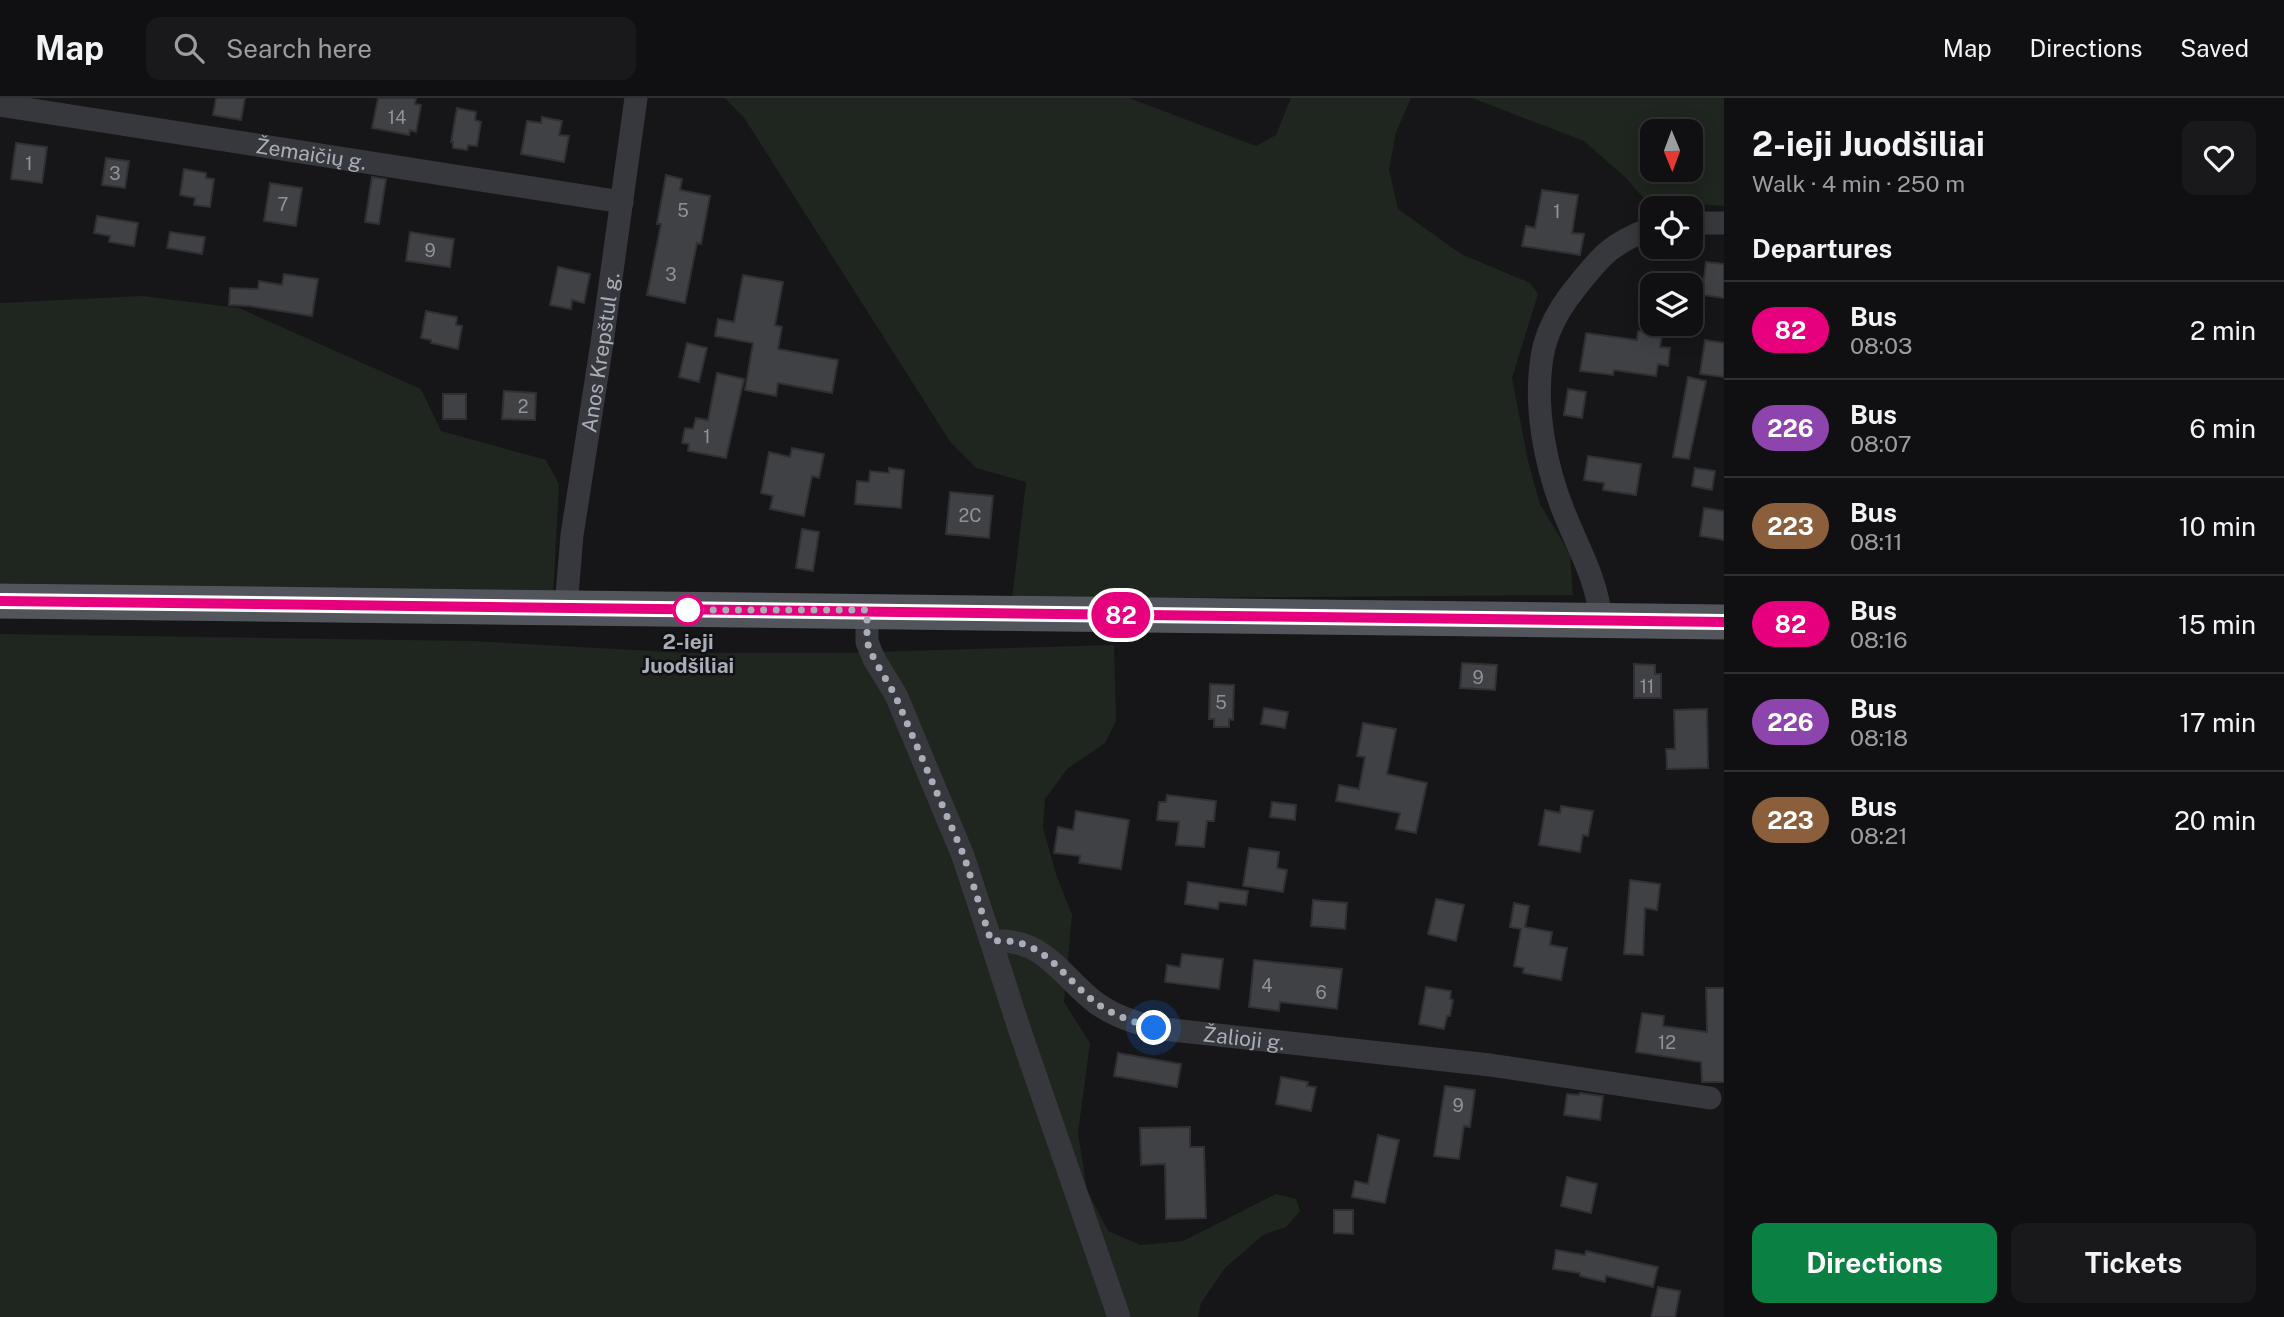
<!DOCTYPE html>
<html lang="en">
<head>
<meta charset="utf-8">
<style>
	body { margin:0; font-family:"Public Sans",sans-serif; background:#19191b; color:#f1f3f6; height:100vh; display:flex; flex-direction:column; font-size:26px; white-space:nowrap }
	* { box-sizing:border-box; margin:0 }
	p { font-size:23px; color:#9c9d9f }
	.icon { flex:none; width:38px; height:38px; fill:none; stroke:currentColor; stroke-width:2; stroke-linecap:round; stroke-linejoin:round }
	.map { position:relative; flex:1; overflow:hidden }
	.panel { display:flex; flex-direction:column; background:#101012; width:560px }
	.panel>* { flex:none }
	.badge { padding:0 14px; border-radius:23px; font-size:24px; line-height:46px }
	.needle { width:46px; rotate:179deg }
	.buttons { position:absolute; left:1640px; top:21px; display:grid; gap:14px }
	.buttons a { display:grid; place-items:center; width:63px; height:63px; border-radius:14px; background:#101012; box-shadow:0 4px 18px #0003,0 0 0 2px #303032; font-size:35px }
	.you { position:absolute; width:35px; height:35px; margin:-18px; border:5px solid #fff; border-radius:50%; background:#1a73e8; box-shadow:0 0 0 10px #1a73e833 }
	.map>.badge { position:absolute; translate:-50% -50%; box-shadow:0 0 0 4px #fff }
	h2 { padding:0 28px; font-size:26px; line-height:63px }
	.round { display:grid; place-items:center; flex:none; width:74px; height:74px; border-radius:14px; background:#19191b }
	.headline { display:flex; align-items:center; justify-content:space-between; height:119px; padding:0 28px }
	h1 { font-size:33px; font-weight:700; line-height:52px }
	.action { display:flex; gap:14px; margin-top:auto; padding:14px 28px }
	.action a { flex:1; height:80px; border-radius:14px; background:#0b8043; color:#fff; font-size:28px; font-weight:700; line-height:80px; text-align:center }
	.action a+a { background:#19191b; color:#f1f3f6 }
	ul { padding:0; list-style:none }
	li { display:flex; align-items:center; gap:21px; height:98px; padding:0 28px; border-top:2px solid #303032 }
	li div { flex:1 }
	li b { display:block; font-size:26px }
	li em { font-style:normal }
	li .badge { min-width:77px; font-weight:700; text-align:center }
	header { display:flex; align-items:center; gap:42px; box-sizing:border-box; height:98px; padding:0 35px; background:#101012; border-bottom:2px solid #303032 }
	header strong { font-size:33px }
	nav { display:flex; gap:38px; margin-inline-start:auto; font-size:24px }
	.search { width:490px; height:63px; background:#19191b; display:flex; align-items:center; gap:18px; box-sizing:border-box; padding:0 24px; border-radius:14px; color:#9c9d9f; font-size:26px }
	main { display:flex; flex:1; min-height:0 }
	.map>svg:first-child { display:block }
	.green { fill:#1e261f; fill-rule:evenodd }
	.building { fill:#404145; stroke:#303034; stroke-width:2 }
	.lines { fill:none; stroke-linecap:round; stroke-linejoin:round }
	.street { stroke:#37383d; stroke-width:23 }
	.primary { stroke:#53555c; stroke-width:35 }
	.line-casing { stroke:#fff; stroke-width:16 }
	.line { stroke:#e6007e; stroke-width:10 }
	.walk { stroke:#a8adb8; stroke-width:7; stroke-dasharray:0 12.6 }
	.stop-dot { fill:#fff; stroke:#e6007e; stroke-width:3.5 }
	.labels { text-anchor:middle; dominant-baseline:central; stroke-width:5; stroke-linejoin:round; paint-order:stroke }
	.number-label { font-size:18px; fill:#8e929b }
	.street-label { font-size:21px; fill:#a8adb8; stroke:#111113 }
	.stop-label { font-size:21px; font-weight:bold; fill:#a8adb8; stroke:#111113 }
</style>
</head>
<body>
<header>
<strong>Map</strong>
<div class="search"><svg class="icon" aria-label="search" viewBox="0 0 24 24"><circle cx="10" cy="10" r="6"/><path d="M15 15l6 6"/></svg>Search here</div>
<nav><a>Map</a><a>Directions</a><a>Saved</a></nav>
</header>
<main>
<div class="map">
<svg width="1724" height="1219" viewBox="0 0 1724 1219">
	<rect width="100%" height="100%" fill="#161618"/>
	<!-- green -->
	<g class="green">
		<path d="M725,0H1129L1256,48L1276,37L1291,0H1411L1396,34L1389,72L1398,111L1461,156L1530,185L1538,196L1512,280L1528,363L1540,406L1570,456L1573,497L1012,501L1026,384L976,370L951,345L745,21Z"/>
		<path d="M1472,0H1724V108L1645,102L1626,80L1584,43ZM1690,33V72H1652V33Z"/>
		<path d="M142,198L239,210L421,291L441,333L546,362L559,386L553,498L0,485V205Z"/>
		<path d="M0,536L473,543L687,555H837L1114,547L1116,623L1105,645L1067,671L1045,701L1043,730L1057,779L1072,817L1064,904L1090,945L1078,1035L1087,1092L1108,1133L1141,1147L1183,1143L1276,1096L1296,1101L1300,1113L1286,1129L1263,1137L1225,1170L1201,1205L1198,1219H0Z"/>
	</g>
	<!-- building -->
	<g class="building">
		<path d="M216,0H245L241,22L213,17Z"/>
		<path d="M378,0H416L415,6L421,7L416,34L410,32L409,37L372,30Z"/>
		<path d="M457,10L476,14L475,22L481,24L477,48L468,47L467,52L453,50V44H451Z"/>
		<path d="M542,19L562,23L559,37L569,38L564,64L521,56L527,23L541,25Z"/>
		<path d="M16,45L47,49L42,85L11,81Z"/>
		<path d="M106,60L129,63L125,90L102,87Z"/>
		<path d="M184,71L206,75V80L214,81L210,109L194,107L195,100L180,97Z"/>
		<path d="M666,77L682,81L680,92L710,98L701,146L697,145L685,205L647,197L661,126H657Z"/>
		<path d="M372,79L386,81L379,126L365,124Z"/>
		<path d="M270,85L302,90L296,128L264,123Z"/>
		<path d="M1542,92L1578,97L1572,135L1584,136L1580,157L1522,148L1526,128L1535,130Z"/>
		<path d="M97,118L138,125L134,148L109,144L110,138L94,135Z"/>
		<path d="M170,134L205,139L202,156L167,150Z"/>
		<path d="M410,134L454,141L450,169L406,163Z"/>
		<path d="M1706,164L1724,166V200L1702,197Z"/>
		<path d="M558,169L590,176L584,205L572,202L571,211L550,207Z"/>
		<path d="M284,176L318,181L312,218L250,208L229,207L230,190L258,191L259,183L282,187Z"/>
		<path d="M743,177L783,184L775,227L782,229L778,251L838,262L832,295L778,285L776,298L745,292L753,245L715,238L718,221L734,224Z"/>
		<path d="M426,213L457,219L456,227L462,228L458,251L431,245V242L421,240Z"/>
		<path d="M1638,233L1662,236L1660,249L1670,250L1668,268L1658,266L1656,278L1614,272L1613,277L1580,273L1586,235L1637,242Z"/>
		<path d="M1705,242L1724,245V279L1700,276Z"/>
		<path d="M687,245L707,250L699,284L679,279Z"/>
		<path d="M717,275L744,281L726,360L688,353L689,346L682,345L685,330L693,331L696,320L708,322Z"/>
		<path d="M1688,279L1706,283L1689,361L1673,359Z"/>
		<path d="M1568,291L1586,294L1582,320L1564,317Z"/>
		<path d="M504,293L536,295L535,322L502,321Z"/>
		<rect x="443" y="296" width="23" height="25"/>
		<path d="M792,350L824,356L819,380L812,378L804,418L770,411L773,398L761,395L769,354L790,359Z"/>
		<path d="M1588,358L1641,366L1636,397L1603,392L1604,385L1584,382Z"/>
		<path d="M889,370L904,372L901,410L855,406L857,383L869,384L870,373L889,375Z"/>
		<path d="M1695,370L1715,373L1712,392L1692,388Z"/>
		<path d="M950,394L993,398L989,440L946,436Z"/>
		<path d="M1704,410L1724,413V442L1700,438Z"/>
		<path d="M802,431L819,434L813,473L796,470Z"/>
		<path d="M1462,565L1497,567L1495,592L1460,590Z"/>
		<path d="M1634,566L1655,567V576H1661V600H1634Z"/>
		<path d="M1210,586L1234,587L1233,622L1229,621V629H1214V621H1209Z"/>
		<path d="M1264,610L1288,614L1285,630L1261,626Z"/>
		<path d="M1707,611L1708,670L1667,671L1666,651H1675L1674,612Z"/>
		<path d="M1363,625L1396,631L1387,676L1427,685L1416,735L1396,731L1400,715L1336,703L1339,687L1359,691L1365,659L1357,658Z"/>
		<path d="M1167,697L1216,703L1214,723H1207L1204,749L1176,747L1179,724L1157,722L1159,704H1166Z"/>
		<path d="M1272,704L1296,707L1295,722L1270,719Z"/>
		<path d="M1561,708L1593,713L1588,738L1583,737L1580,754L1539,747L1545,712L1560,715Z"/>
		<path d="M1076,713L1129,722L1121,771L1079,765L1080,758L1054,755L1058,729L1073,732Z"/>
		<path d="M1249,750L1279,754L1277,770L1287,772L1283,794L1243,788Z"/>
		<path d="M1630,782L1660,786L1657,812L1645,810L1643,857L1624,856Z"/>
		<path d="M1188,784L1248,793L1246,807L1219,804L1218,811L1185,806Z"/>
		<path d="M1436,801L1464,807L1456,843L1428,836Z"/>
		<path d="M1313,802L1347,805L1345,831L1311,828Z"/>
		<path d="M1514,805L1529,808L1525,829L1552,834L1550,847L1567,850L1561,882L1523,875L1524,870L1514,868L1521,831L1510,829Z"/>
		<path d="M1182,856L1223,861L1219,891L1165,884L1167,867L1180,869Z"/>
		<path d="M1254,862L1342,871L1337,911L1280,904L1279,913L1249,909Z"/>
		<path d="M1426,889L1451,893L1450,901L1453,902L1450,918H1447L1444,931L1419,926Z"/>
		<path d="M1706,890H1724V984H1702L1701,964L1636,954L1642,915L1664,918L1663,928L1707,934Z"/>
		<path d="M1118,955L1181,966L1177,989L1114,978Z"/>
		<path d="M1281,979L1308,984L1307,988L1316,989L1311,1013L1276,1006Z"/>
		<path d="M1445,988L1475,992L1470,1029L1464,1028L1459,1061L1434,1058Z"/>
		<path d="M1580,995L1603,998L1600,1022L1564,1017L1567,996L1579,997Z"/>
		<path d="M1190,1029V1049H1204L1206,1120L1166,1121L1165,1066L1141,1067L1140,1030Z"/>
		<path d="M1378,1037L1399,1042L1385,1105L1352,1099L1355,1083L1368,1086Z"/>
		<path d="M1567,1079L1597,1086L1591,1115L1561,1108Z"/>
		<path d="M1334,1112H1353V1136L1334,1135Z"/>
		<path d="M1556,1152L1585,1157L1586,1153L1658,1169L1653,1189L1606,1178L1605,1184L1580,1178V1175L1553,1171Z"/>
		<path d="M1658,1189L1680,1193L1675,1219H1651Z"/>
	</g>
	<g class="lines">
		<!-- street -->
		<g class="street">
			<path id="s1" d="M0,7L622,104"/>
			<path d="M1690,125H1724"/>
			<path id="s2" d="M566,509L572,437L602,245L636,0"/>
			<path id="s3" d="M867,512V544L874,561L896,597L963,758L991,843C1042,840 1056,871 1090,900C1108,916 1131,923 1154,930L1490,967L1710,1000"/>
			<path d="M1601,522C1597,481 1578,450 1563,412C1545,366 1534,308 1542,259C1546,234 1559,211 1574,192C1601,158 1611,145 1652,130"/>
			<path d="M991,843L1019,930L1119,1219"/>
		</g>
		<!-- primary -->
		<path class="primary" d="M0,503L1724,524"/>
	</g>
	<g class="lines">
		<defs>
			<path id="line" d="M0,503L1724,524"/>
		</defs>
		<!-- line casing -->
		<use href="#line" class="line-casing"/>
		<!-- line -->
		<use href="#line" class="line"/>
		<!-- walk -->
		<path class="walk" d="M688,512H867V544L874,561L895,597L964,758L991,843C1042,839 1056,871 1090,900C1108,916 1131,923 1154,930"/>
	</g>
	<!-- markers -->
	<circle class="stop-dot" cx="688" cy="512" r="14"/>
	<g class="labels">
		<!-- number labels -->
		<g class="number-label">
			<text x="397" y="19">14</text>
			<text x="29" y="65">1</text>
			<text x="115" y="75">3</text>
			<text x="283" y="106">7</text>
			<text x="683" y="112">5</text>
			<text x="1557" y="113">1</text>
			<text x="430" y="152">9</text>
			<text x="671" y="176">3</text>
			<text x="523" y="308">2</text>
			<text x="707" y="338">1</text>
			<text x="970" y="417">2C</text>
			<text x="1478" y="579">9</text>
			<text x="1647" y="588">11</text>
			<text x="1221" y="604">5</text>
			<text x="1267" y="887">4</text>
			<text x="1321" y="894">6</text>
			<text x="1667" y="944">12</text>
			<text x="1458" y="1007">9</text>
		</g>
		<!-- street labels -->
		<g class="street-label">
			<text stroke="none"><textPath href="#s1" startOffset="315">Žemaičių g.</textPath></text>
			<text stroke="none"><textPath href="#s2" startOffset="257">Anos Krepštul g.</textPath></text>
			<text stroke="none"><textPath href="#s3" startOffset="637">Žalioji g.</textPath></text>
		</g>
		<!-- stop labels -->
		<g class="stop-label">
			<text x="688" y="543">2-ieji<tspan x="688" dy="24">Juodšiliai</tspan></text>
		</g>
	</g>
</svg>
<div class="buttons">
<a><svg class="needle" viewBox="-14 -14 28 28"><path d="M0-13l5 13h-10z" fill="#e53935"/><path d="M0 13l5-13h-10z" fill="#9c9d9f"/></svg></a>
<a><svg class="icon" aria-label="locate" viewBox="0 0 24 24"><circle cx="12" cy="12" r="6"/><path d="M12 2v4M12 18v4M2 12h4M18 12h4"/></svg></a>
<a><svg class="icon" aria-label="layers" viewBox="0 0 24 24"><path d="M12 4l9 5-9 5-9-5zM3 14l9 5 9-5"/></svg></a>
</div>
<div class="you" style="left:1154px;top:930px"></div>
<b class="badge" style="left:1121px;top:517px;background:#e6007e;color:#fff">82</b>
</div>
<section class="panel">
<div class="headline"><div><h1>2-ieji Juodšiliai</h1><p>Walk · 4 min · 250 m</p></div><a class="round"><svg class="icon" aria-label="heart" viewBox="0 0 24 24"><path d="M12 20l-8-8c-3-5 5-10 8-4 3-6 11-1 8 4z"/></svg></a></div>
<h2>Departures</h2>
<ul>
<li><span class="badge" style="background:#e6007e;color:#fff">82</span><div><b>Bus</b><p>08:03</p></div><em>2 min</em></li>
<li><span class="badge" style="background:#8e44ad;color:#fff">226</span><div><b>Bus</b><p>08:07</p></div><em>6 min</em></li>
<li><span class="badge" style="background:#8b5e3c;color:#fff">223</span><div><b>Bus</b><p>08:11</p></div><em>10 min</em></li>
<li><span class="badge" style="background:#e6007e;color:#fff">82</span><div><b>Bus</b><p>08:16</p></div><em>15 min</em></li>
<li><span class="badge" style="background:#8e44ad;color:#fff">226</span><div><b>Bus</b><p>08:18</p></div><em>17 min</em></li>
<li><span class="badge" style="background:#8b5e3c;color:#fff">223</span><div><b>Bus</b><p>08:21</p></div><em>20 min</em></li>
</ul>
<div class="action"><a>Directions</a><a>Tickets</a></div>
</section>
</main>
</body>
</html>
